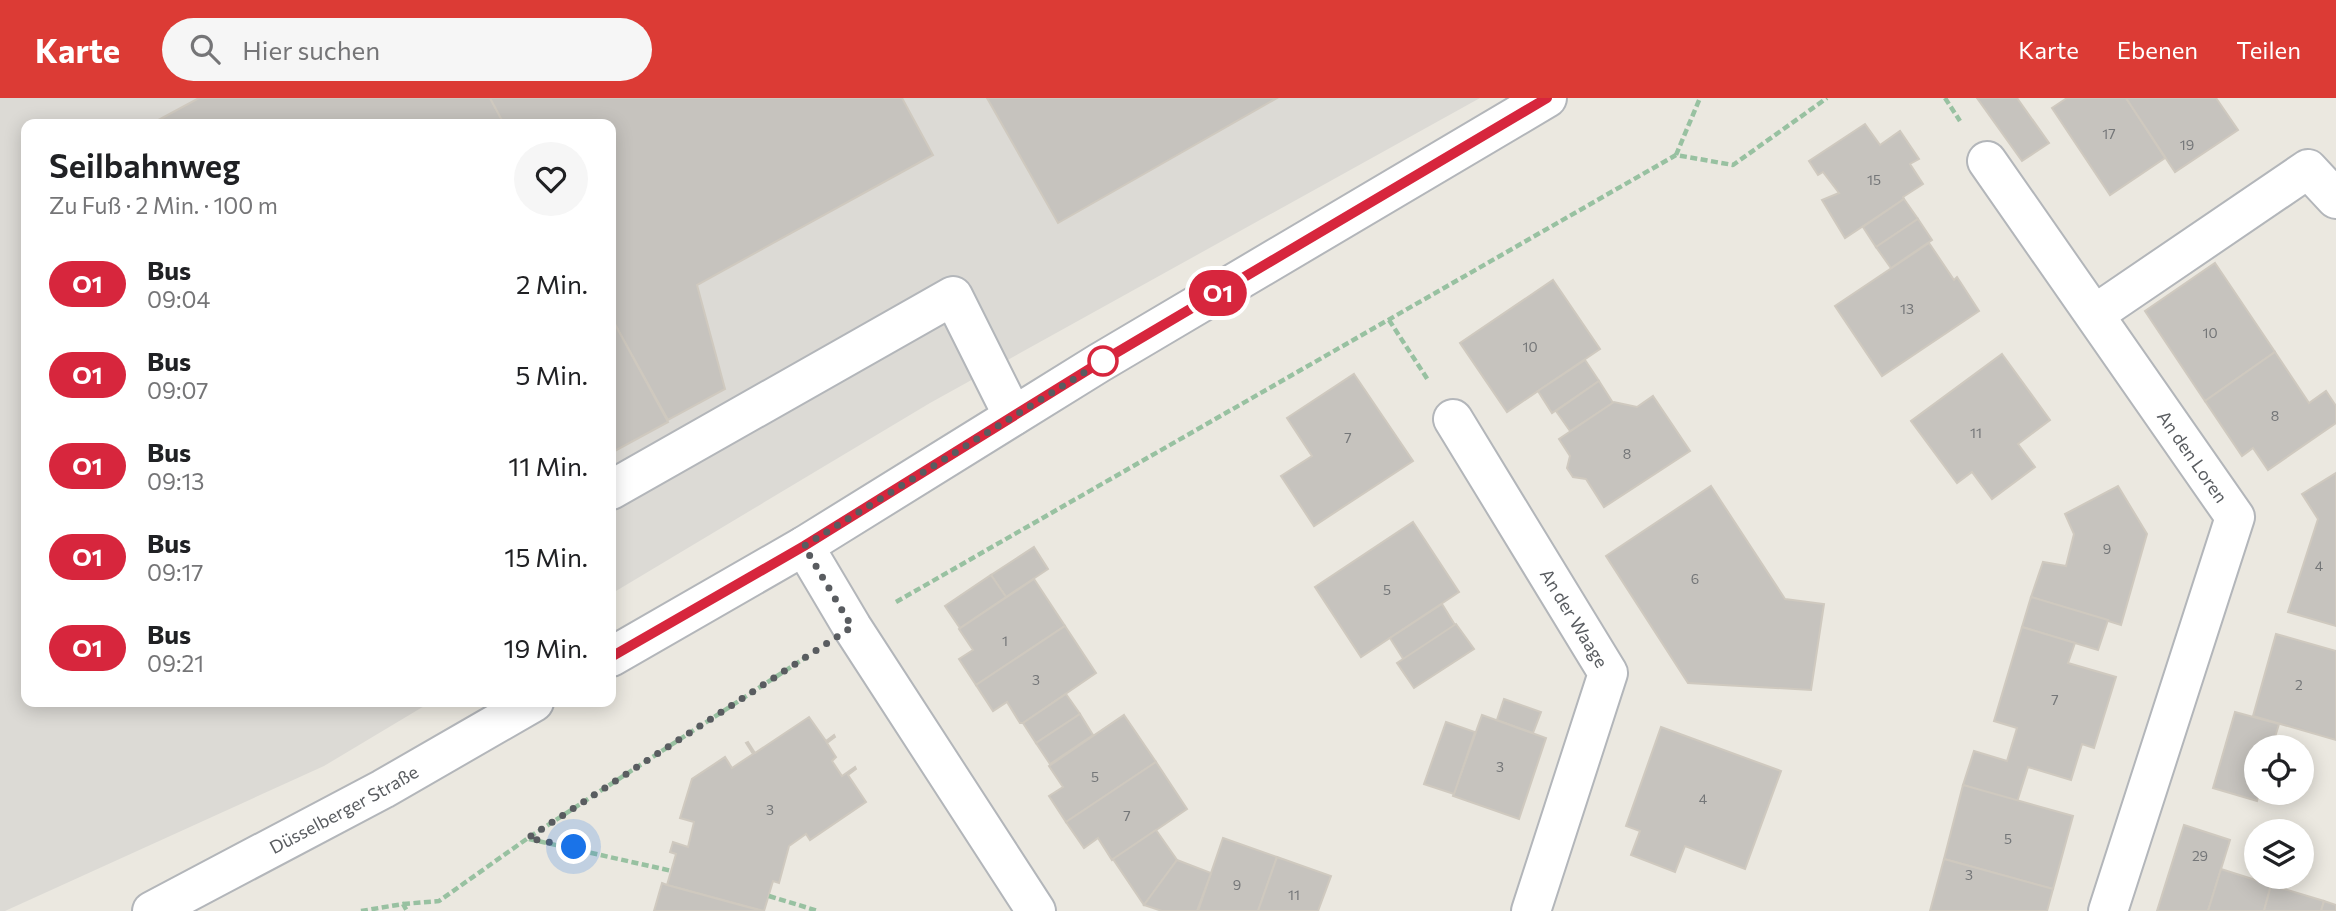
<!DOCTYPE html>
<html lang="de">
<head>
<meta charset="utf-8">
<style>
	body { margin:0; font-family:Commissioner,sans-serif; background:#f6f6f6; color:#202124; height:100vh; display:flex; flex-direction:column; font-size:26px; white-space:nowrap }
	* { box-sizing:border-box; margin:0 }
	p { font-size:23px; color:#757577 }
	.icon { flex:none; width:38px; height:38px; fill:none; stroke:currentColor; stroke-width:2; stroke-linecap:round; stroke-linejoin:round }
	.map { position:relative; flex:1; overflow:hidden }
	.drawer { position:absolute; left:21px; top:21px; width:595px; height:588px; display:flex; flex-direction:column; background:#fff; border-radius:14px; box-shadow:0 4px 18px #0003 }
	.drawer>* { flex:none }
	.badge { padding:0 14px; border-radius:23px; font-size:24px; line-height:46px }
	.tools { position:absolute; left:2244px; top:637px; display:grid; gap:14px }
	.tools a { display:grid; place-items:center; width:70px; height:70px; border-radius:50%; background:#fff; box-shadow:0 4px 18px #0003; font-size:35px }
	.you { position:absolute; width:35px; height:35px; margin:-18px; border:5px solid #fff; border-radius:50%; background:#1a73e8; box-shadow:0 0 0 10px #1a73e833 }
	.map>.badge { position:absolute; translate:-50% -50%; box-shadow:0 0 0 4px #fff }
	.round { display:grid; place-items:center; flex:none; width:74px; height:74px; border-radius:37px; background:#f6f6f6 }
	.summary { display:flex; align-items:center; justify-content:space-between; height:119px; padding:0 28px }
	h1 { font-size:33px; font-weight:600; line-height:52px }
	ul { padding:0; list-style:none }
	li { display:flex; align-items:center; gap:21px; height:91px; padding:0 28px }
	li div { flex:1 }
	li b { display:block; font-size:26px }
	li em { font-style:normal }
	li .badge { min-width:77px; font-weight:700; text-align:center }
	header { display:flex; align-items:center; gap:42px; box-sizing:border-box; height:98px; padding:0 35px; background:#dc3b35; color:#fff }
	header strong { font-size:33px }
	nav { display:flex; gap:38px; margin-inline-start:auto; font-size:24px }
	.search { width:490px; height:63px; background:#f6f6f6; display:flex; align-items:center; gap:18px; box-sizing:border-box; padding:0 24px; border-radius:38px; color:#757577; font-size:26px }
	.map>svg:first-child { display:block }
	.industrial { fill:#dcdad5 }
	.building { fill:#c6c3be; stroke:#cfc9bf; stroke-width:2 }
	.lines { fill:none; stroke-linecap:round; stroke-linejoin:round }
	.minor-casing { stroke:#b3b6ba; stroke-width:42 }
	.path { stroke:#98c1a1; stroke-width:4.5; stroke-dasharray:7 3.5; stroke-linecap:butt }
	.minor { stroke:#fff; stroke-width:38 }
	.line-casing { stroke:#fff; stroke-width:16 }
	.line { stroke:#d7263d; stroke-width:10 }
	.walk { stroke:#595c60; stroke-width:7; stroke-dasharray:0 12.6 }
	.stop-dot { fill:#fff; stroke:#d7263d; stroke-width:3.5 }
	.labels { text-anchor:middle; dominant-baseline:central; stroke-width:5; stroke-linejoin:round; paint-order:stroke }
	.number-label { font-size:14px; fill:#747678 }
	.street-label { font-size:18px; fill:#595c60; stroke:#fff }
</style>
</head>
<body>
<header>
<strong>Karte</strong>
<div class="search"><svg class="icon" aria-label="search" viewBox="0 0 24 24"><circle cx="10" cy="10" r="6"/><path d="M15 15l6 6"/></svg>Hier suchen</div>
<nav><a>Karte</a><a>Ebenen</a><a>Teilen</a></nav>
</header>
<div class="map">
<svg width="2336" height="813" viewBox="0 0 2336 813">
	<rect width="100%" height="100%" fill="#ebe8e0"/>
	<!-- industrial -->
	<path class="industrial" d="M0,0H1480L930,305L611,496V26H26V604H431L324,668L5,813H0Z"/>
	<!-- building -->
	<g class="building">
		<path d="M199,0H490L504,26H151Z"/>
		<path d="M490,0H902L933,57L697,187L725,291L668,322L611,219V26H504Z"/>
		<path d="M987,0H1277L1058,125Z"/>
		<path d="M1977,0H2017L2049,45L2022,63Z"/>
		<path d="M2067,0H2126L2165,60L2110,97L2052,10Z"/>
		<path d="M2126,0H2216L2238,32L2175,74Z"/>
		<path d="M1865,26L1880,47L1900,33L1919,61L1910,66L1923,86L1903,99L1904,101L1845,140L1822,102L1839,95L1823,74L1818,77L1809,63Z"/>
		<path d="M1904,101L1918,121L1876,149L1863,129Z"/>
		<path d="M1918,121L1932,142L1891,170L1876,149Z"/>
		<path d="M1929,145L1954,182L1957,179L1979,213L1882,278L1835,208Z"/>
		<path d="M2215,165L2275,254L2205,303L2145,213Z"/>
		<path d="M1553,182L1600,251L1507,314L1460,245Z"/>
		<path d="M611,219L668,324L611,355Z"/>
		<path d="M2275,254L2309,305L2326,293L2336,308V325L2268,372L2253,350L2242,358L2205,303Z"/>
		<path d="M2002,256L2050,322L2018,346L2035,369L1992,401L1972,374L1957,385L1911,323Z"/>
		<path d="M1585,262L1599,283L1552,315L1538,293Z"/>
		<path d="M1354,276L1413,363L1314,428L1281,378L1312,358L1287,320Z"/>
		<path d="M1599,283L1613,305L1570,333L1556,313Z"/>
		<path d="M1653,298L1690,353L1604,409L1586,381L1573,379L1567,370L1570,358L1559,341L1614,304L1637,309Z"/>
		<path d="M2336,375V528L2288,514L2318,421L2302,396Z"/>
		<path d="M1711,388L1785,501L1824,506L1811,592L1688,585L1606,458Z"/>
		<path d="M2118,388L2147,436L2121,527L2031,499L2043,464L2066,468L2074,436L2065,416Z"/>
		<path d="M1413,424L1459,494L1361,559L1315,489Z"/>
		<path d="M1034,449L1048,471L1006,499L991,477Z"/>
		<path d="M991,477L1006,499L960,530L945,508Z"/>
		<path d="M1034,481L1065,528L976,587L959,561L973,552L959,531Z"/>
		<path d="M2031,499L2108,522L2098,552L2022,529Z"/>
		<path d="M1442,506L1455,527L1404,562L1390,540Z"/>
		<path d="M1456,526L1474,551L1414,590L1397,565Z"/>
		<path d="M1065,528L1096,575L1023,625H1020L1007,604L993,613L976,587Z"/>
		<path d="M2022,529L2075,545L2068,565L2116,579L2094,650L2082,646L2071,682L2028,669L2017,704L1963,687L1974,653L2007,663L2017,630L1994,623Z"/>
		<path d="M2276,536L2336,553V642L2253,618Z"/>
		<path d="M1066,596L1080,616L1036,645L1023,625Z"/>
		<path d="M1504,601L1541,614L1533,635L1497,622Z"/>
		<path d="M2235,614L2279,626L2272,649H2256V695H2259L2257,703L2213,690Z"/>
		<path d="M1080,616L1093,637L1050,666L1036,645Z"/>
		<path d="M1124,617L1156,664L1066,724L1049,698L1063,689L1049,668Z"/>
		<path d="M1482,617L1546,640L1519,721L1453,698Z"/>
		<path d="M809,619L826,643L834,637L835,639L827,645L836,659L832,663L842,678L855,669L856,671L848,677L866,704L810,742L806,736L789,748L779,785L773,783L764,813L667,787L676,756L670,754L673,744L688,749L694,724L680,720L692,681L725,659L732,670L753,656L746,645L748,644L755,655Z"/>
		<path d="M1446,624L1475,634L1454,696L1424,686Z"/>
		<path d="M1661,629L1781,673L1745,771L1685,748L1675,774L1631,757L1640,733L1626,728Z"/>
		<path d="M1156,664L1187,711L1112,762L1098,740L1084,750L1066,724Z"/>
		<path d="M1963,687L2073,718L2053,791L1944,761Z"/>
		<path d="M2184,727L2230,742L2221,771L2208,813H2157Z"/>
		<path d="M1156,732L1177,762L1144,807L1113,761Z"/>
		<path d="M1223,740L1277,759L1258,813H1198Z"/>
		<path d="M1277,759L1331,778L1318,813H1258Z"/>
		<path d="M1944,761L2053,791L2047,813H1930Z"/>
		<path d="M1177,762L1211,775L1197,813H1162L1144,807Z"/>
		<path d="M2221,771L2271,787L2264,813H2208Z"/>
		<path d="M662,785L667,787L762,813H654Z"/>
		<path d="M2271,787L2324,803L2321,813H2264Z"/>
		<path d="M2324,803L2336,807V813H2321Z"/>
	</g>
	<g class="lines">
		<defs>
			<g id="minor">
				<path id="s1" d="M1987,63L2235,419L2108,813"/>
				<path d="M2095,216L2308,71L2336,101"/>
				<path id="s2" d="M1453,321L1608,575L1531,813"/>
				<path d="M611,392L953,198L1013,318"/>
				<path d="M804,448L852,529L1036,813"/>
				<path d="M611,559L804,448L1099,265L1547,0"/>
				<path id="s3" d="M152,813L383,691L534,604"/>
			</g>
		</defs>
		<!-- minor casing -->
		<use href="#minor" class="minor-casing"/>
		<!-- path -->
		<g class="path">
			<path d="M1945,0L1960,23"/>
			<path d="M1676,57L1700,0"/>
			<path d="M1389,222L1428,282"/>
			<path d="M896,504L1676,57L1733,67L1827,0"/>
			<path d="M529,741L672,773"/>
			<path d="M769,798L818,813"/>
			<path d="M403,806L439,803L528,740L811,556"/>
			<path d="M361,813L403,806L407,813"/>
		</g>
		<!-- minor -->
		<use href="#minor" class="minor"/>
	</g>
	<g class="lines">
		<defs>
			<path id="line" d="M611,559L804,448L1099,265L1547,0"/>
		</defs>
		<!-- line casing -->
		<use href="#line" class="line-casing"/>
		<!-- line -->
		<use href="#line" class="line"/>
		<!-- walk -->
		<path class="walk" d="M574,749L528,740L852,529L804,448L1103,263"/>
	</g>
	<!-- markers -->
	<circle class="stop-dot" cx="1103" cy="263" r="14"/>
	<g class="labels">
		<!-- number labels -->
		<g class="number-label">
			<text x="2109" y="35">17</text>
			<text x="2187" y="46">19</text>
			<text x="1874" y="81">15</text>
			<text x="1907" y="210">13</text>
			<text x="2210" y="234">10</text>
			<text x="1530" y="248">10</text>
			<text x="2275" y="317">8</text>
			<text x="1976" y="334">11</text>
			<text x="1348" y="339">7</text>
			<text x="1627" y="355">8</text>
			<text x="2107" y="450">9</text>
			<text x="2319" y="467">4</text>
			<text x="1695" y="480">6</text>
			<text x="1387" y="491">5</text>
			<text x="1005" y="542">1</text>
			<text x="1036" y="581">3</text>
			<text x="2299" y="586">2</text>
			<text x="2055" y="601">7</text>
			<text x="1500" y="668">3</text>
			<text x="1095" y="678">5</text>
			<text x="1703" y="700">4</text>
			<text x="770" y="711">3</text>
			<text x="1127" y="717">7</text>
			<text x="2008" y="740">5</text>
			<text x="2200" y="757">29</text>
			<text x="1969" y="776">3</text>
			<text x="1237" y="786">9</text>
			<text x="1294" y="796">11</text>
		</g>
		<!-- street labels -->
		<g class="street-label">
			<text stroke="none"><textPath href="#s1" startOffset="360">An den Loren</textPath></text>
			<text stroke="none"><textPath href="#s2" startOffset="233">An der Waage</textPath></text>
			<text stroke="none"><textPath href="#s3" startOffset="217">Düsselberger Straße</textPath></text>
		</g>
	</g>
</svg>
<div class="tools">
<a><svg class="icon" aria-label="locate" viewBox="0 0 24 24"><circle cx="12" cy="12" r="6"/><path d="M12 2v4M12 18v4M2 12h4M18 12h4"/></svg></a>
<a><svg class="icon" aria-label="layers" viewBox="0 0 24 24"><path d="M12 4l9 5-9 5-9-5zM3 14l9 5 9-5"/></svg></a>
</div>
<div class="you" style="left:574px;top:749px"></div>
<b class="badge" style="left:1218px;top:195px;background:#d7263d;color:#fff">O1</b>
<section class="drawer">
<div class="summary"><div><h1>Seilbahnweg</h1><p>Zu Fuß · 2 Min. · 100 m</p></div><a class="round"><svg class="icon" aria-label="heart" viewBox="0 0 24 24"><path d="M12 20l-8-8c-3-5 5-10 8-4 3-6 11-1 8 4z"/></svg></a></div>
<ul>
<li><span class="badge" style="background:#d7263d;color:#fff">O1</span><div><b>Bus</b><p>09:04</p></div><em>2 Min.</em></li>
<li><span class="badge" style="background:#d7263d;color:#fff">O1</span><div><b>Bus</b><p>09:07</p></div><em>5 Min.</em></li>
<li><span class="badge" style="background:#d7263d;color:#fff">O1</span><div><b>Bus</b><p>09:13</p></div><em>11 Min.</em></li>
<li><span class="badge" style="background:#d7263d;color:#fff">O1</span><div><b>Bus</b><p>09:17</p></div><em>15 Min.</em></li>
<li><span class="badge" style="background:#d7263d;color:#fff">O1</span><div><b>Bus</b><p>09:21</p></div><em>19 Min.</em></li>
</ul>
</section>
</div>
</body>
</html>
